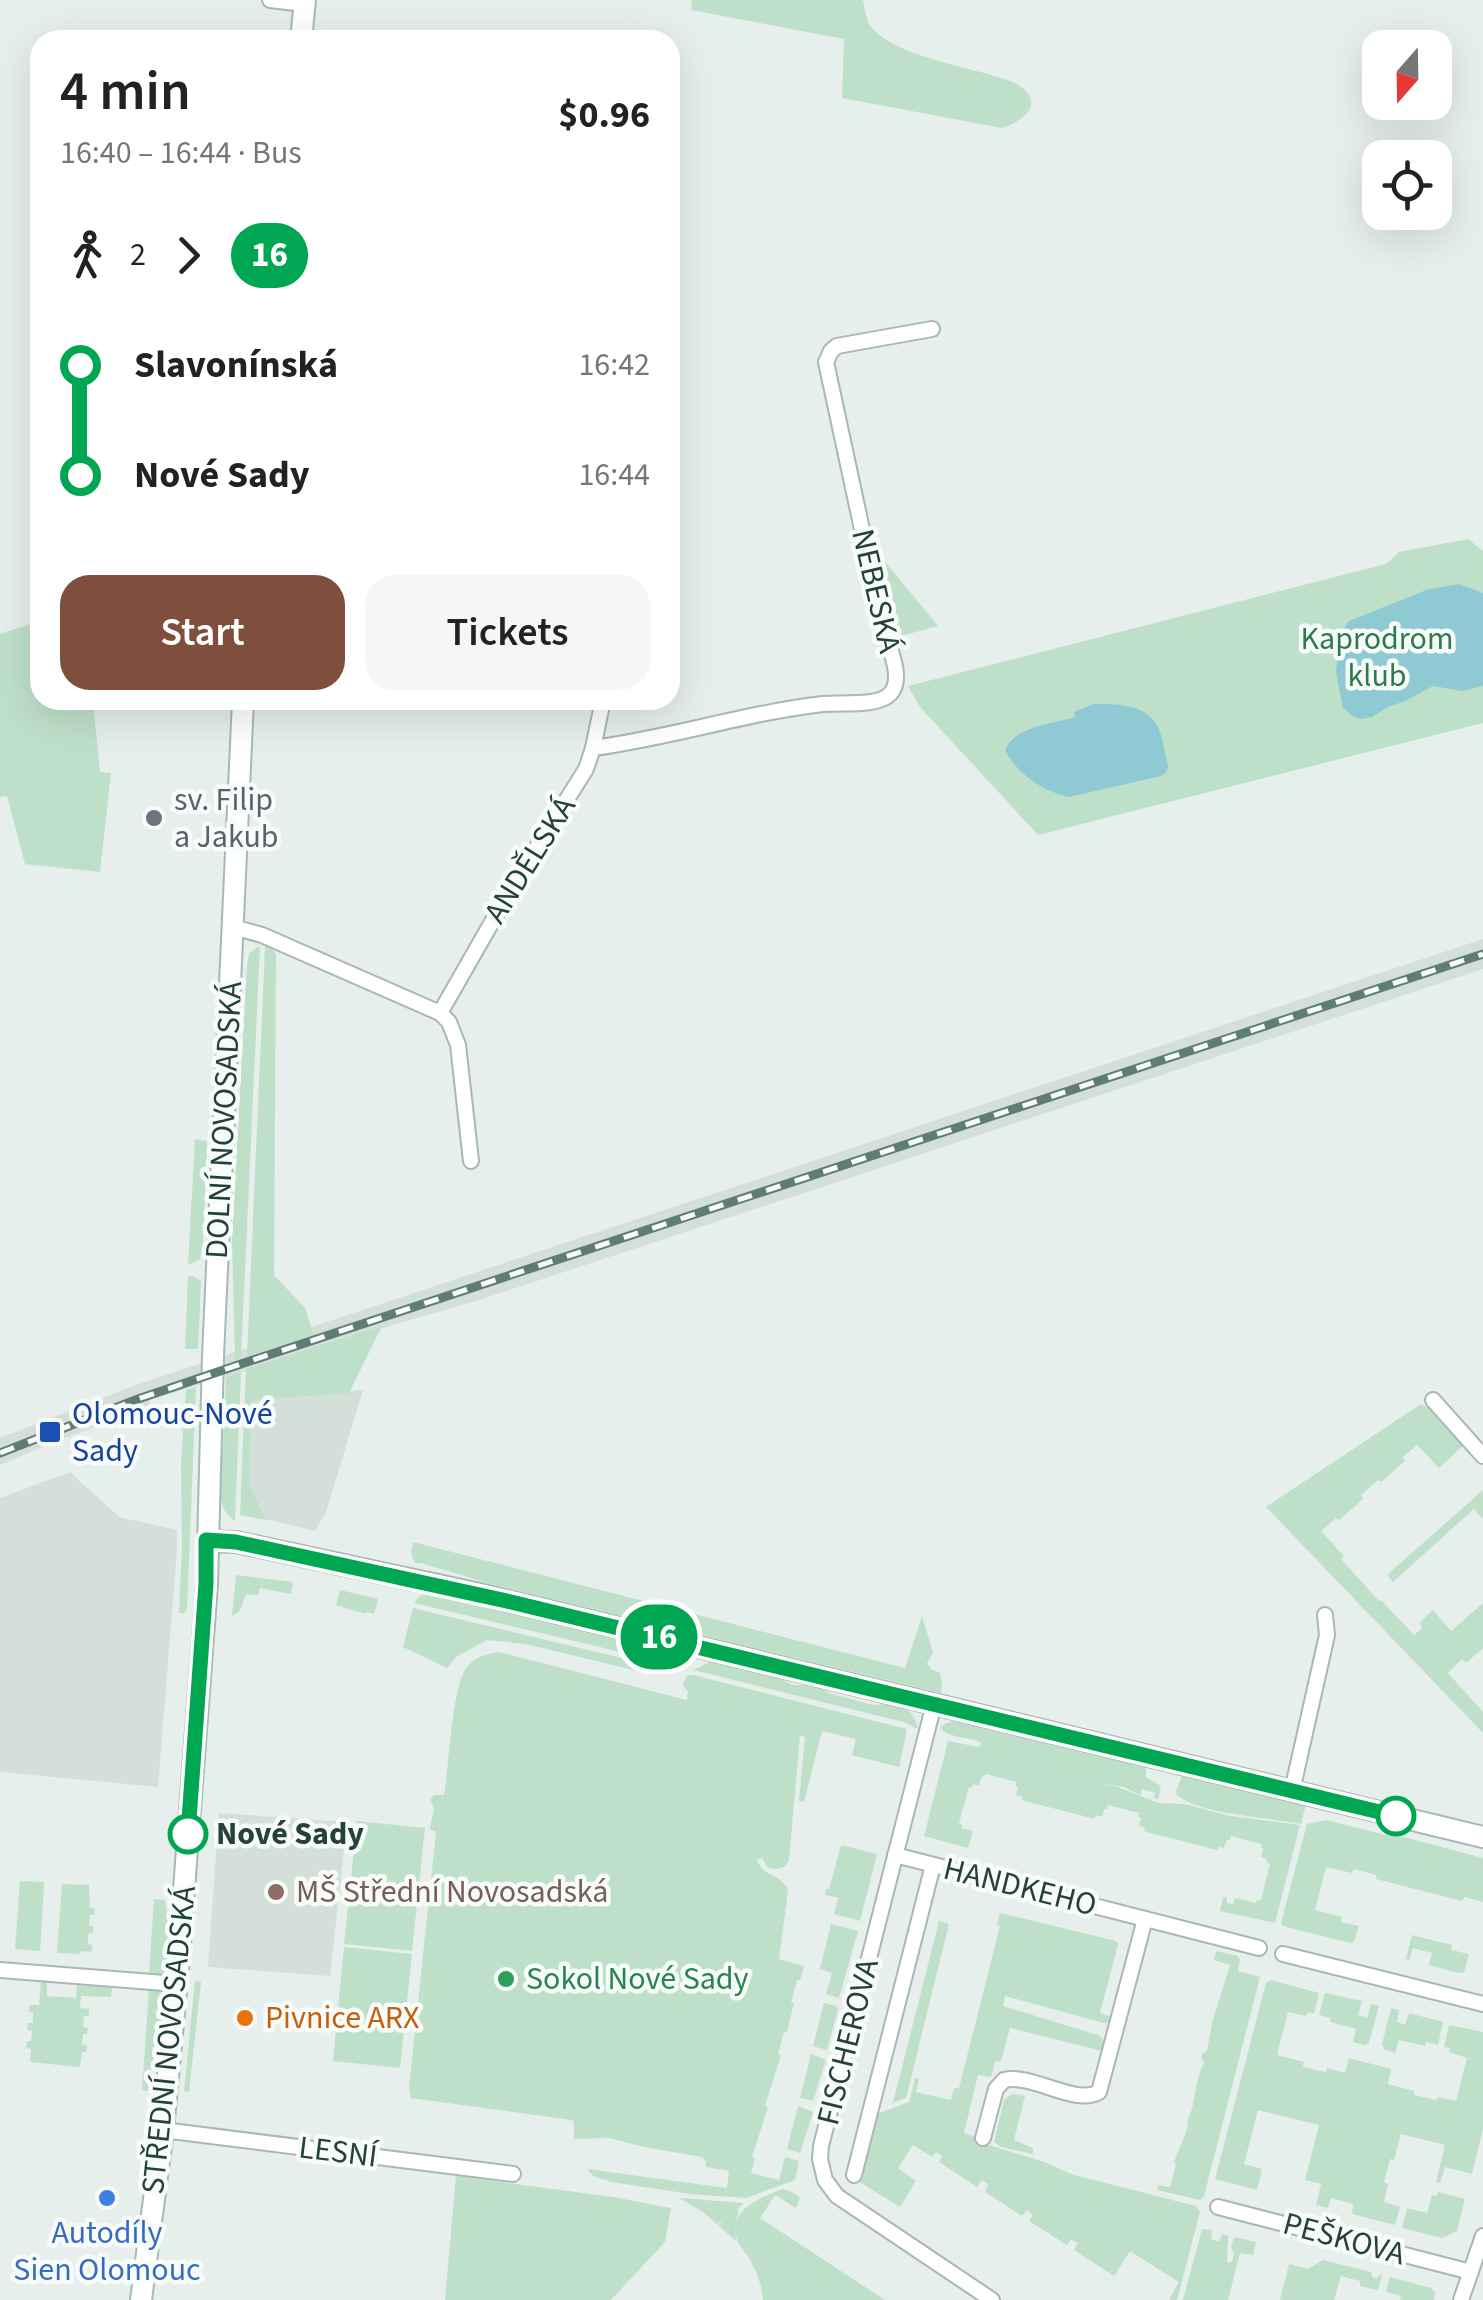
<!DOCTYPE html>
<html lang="en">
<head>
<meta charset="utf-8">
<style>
	body { margin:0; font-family:"Source Sans 3",sans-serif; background:#f6f6f6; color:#222; height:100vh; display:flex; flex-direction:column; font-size:38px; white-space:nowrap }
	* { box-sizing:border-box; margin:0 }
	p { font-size:32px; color:#767676 }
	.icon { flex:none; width:55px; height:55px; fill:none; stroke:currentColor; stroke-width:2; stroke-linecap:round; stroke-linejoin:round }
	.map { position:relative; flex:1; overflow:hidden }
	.drawer { position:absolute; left:30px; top:30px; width:650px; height:680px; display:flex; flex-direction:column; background:#fff; border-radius:30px; box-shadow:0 10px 40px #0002 }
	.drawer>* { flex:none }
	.badge { padding:0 20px; border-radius:32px; font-size:35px; line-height:65px }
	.needle { width:65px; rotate:200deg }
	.tools { position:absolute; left:1362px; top:30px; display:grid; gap:20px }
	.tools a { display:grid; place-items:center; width:90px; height:90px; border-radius:20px; background:#fff; box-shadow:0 10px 40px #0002; font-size:50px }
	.map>.badge { position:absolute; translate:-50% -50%; box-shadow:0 0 0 5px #fff }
	.legs { display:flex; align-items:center; gap:15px; height:110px; padding:0 30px; font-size:32px }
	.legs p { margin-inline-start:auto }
	.overview { display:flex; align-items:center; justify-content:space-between; height:170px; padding:0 30px }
	h1 { font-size:55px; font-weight:600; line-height:75px }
	.cta { display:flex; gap:20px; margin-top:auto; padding:20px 30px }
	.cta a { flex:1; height:115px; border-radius:30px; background:#804e3d; color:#fff; font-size:40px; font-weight:600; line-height:115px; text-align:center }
	.cta a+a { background:#f6f6f6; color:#222 }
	ul { padding:0 30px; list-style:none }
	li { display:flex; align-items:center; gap:35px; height:110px; font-size:38px }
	li i { display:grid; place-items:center; width:15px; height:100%; margin:0 12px; background:currentColor }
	li i::after { content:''; width:25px; height:25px; margin:-12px; border:8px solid; border-radius:50%; background:#fff }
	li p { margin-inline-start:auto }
	li:first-child i { background:linear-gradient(#0000 50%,currentColor 0) }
	li:last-child i { background:linear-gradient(currentColor 50%,#0000 0) }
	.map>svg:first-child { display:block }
	.built { fill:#d4dfda }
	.green { fill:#bfe0c8 }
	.water { fill:#8ec9d4 }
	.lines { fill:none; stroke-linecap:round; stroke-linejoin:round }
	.minor-casing { stroke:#a8b8b2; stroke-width:18 }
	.secondary-casing { stroke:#a4bbb3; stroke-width:24 }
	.minor { stroke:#fff; stroke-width:14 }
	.secondary { stroke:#fff; stroke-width:20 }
	.rail-casing { stroke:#5f7d75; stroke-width:9 }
	.rail { stroke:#f7fbf9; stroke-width:5; stroke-dasharray:15; stroke-linecap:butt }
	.line-1-casing { stroke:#fff; stroke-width:22 }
	.line-1 { stroke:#00a651; stroke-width:15 }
	.worship-dot { fill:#6b7280; stroke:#f7fbf9; stroke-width:4 }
	.transit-dot { fill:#1a4fb4; stroke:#f7fbf9; stroke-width:4 }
	.stop-1-dot { fill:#fff; stroke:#00a651; stroke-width:5 }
	.education-dot { fill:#8d6e63; stroke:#f7fbf9; stroke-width:4 }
	.leisure-dot { fill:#2e9e5b; stroke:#f7fbf9; stroke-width:4 }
	.food-dot { fill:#e8710a; stroke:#f7fbf9; stroke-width:4 }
	.shop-dot { fill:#3f7fe0; stroke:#f7fbf9; stroke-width:4 }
	.labels { text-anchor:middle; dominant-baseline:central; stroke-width:9; stroke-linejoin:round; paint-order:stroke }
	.street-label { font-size:32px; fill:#24423a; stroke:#f7fbf9 }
	.park-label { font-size:32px; fill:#2d7a4b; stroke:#f7fbf9 }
	.worship-label { font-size:32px; fill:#5b616d; stroke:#f7fbf9; text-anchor:start }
	.transit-label { font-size:32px; fill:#164399; stroke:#f7fbf9; text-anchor:start }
	.stop-label { font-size:32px; font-weight:bold; fill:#24423a; stroke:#f7fbf9; text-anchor:start }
	.education-label { font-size:32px; fill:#785e54; stroke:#f7fbf9; text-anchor:start }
	.leisure-label { font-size:32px; fill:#27864d; stroke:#f7fbf9; text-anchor:start }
	.food-label { font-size:32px; fill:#c56008; stroke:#f7fbf9; text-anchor:start }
	.shop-label { font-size:32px; fill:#366cbe; stroke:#f7fbf9 }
</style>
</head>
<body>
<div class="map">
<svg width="1483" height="2300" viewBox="0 0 1483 2300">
	<rect width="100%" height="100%" fill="#e6efeb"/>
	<!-- built -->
	<g class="built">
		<path d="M1483,939V969L473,1302L410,1320L150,1400L151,1406L49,1444L0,1465V1438L133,1386Z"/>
		<path d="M363,1390L326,1512L315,1531L265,1519L249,1483L252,1398Z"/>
		<path d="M70,1472L119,1517L177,1530V1550L158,1787L0,1772V1498Z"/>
		<path d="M219,1813L347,1822L330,1976L208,1967Z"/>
	</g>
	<!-- green -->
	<g class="green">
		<path d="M692,0H863C865,10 866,22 873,29C897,55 958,65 991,75C1000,78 1012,80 1020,86C1046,105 1022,121 1002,128L842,98L844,39L691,10Z"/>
		<path d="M1468,539L1483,551V723L1038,835L920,707L908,686L1386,564L1399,552Z"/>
		<path d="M886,563L938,626L886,640L872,576Z"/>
		<path d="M40,621V700H93L100,772L111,773L100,872L25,864L7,796L0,797V634Z"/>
		<path d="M260,946L241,1358L235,1360L232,1240L247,966L249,953Z"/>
		<path d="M265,946L269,947L276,953L274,1275L305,1308L314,1335L247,1356Z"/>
		<path d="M195,1139L207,1141L203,1248L200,1259L188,1265Z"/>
		<path d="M188,1276H193L201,1281L198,1349H185Z"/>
		<path d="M382,1326L349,1393L252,1400L249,1483L266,1520L240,1515L246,1369Z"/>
		<path d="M241,1372L235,1518L234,1521L224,1510L220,1497L226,1377Z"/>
		<path d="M196,1387L187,1609L184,1613H179L182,1548L181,1464L186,1390Z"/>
		<path d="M1421,1404L1428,1407L1463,1446L1439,1468L1417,1445L1403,1457L1405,1461L1381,1482L1378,1480L1361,1495L1363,1499L1339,1520L1336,1518L1321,1531L1344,1556L1341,1559L1379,1601L1381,1600L1414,1635L1422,1628L1419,1623L1433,1610L1451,1631L1483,1603V1648L1466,1663L1462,1659L1448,1673L1483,1712V1733L1266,1507Z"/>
		<path d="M1483,1490V1519L1474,1509L1393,1582L1387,1575Z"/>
		<path d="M413,1542L905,1668L922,1616L933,1653L927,1663L931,1669L940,1673L942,1681L941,1693L497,1586L421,1563H415L411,1553Z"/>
		<path d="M236,1575L293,1582L291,1594L260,1588L258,1595L246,1594L240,1610L232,1616Z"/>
		<path d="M340,1590L378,1599L374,1614L366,1612L365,1614L336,1605Z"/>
		<path d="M427,1594L454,1598L647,1644L673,1655L680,1666L414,1603L420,1596Z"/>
		<path d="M413,1608L675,1671L669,1674L654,1675L526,1644L487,1640L456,1657L447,1668L403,1647Z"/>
		<path d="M499,1652L687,1700L688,1691L682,1684L688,1675H693L907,1729L899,1767L852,1755L856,1739L822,1731L804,1802L799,1801L805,1737L800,1736L789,1860C785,1869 776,1871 767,1867L762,1858L757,1860C764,1878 780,1872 788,1890L779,1959L804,1966L800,1980H797L791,2002L794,2003L787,2032H784L778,2054L781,2055L765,2106L768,2107L752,2157L755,2158L751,2173L779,2180L785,2157L799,2161L795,2180L746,2198L690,2194L611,2182L593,2176L587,2169L727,2188L729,2171L706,2167V2161L702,2157L644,2147L609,2138L574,2139V2122L572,2120L411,2098L409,2087L436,1832L430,1829L434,1808L430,1799L434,1795H444C449,1767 452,1690 465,1670C472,1658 485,1654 499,1652Z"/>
		<path d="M710,1662H719L768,1674L793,1685H816L829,1693L873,1705L892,1703L910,1712L916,1721L918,1729L903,1722L693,1670Z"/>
		<path d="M961,1720L1141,1764L1146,1767V1777L1161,1786L1158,1799L1143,1797L1154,1799L1155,1793L1142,1789L1140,1795L1124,1787L1099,1783L1118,1787L1158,1803L1184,1804L1231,1816L1300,1825L1275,1923L1220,1911L1223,1897L1227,1898V1903L1233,1904L1235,1898L1256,1903L1257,1900H1261L1270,1864L1267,1863V1859L1261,1857L1263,1849L1261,1848V1844L1231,1836L1230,1840H1227L1224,1848L1219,1847L1217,1850L1147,1832L1144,1831L1145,1828L1139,1826L1141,1818L1138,1817L1139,1813L1108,1805L1107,1809H1104L1102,1817L1096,1815L1095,1819L1025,1801L1022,1800V1797L1016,1795L1018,1787L1016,1786V1782L986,1774L981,1778L979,1786L973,1784L972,1788L969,1787L959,1823L962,1825V1828L973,1831L968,1848L924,1836L948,1741L979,1747L981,1745V1742C968,1737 949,1738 940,1728L946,1723Z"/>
		<path d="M1183,1774L1281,1797L1287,1802L1306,1804L1301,1824C1270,1817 1196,1815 1175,1793Z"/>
		<path d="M1326,1820L1393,1837H1404L1483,1858V1902L1464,1897L1462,1901L1376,1879V1875L1354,1869L1352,1873L1326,1867L1315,1910L1342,1917L1341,1922L1359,1926L1354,1942L1350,1943L1283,1926L1281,1923L1307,1824Z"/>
		<path d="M357,1821L425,1828L412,1951L344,1944Z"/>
		<path d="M841,1845L877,1854L860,1921L834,1914L838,1898L825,1895L826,1889H829Z"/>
		<path d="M20,1881L44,1882L40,1951L15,1949Z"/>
		<path d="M62,1884L89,1885L90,1908H95L94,1915H90L89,1926H93V1933L88,1934V1944L92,1945V1952L81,1951L80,1954L57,1953Z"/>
		<path d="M154,1899L165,1900L169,1928L166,1971L161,1975L149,1974Z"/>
		<path d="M1000,1913L1116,1941L1118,1945L1100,2013L1111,2017L1110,2022L1104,2023L1005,1996L1003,2006L1098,2035L1101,2037L1104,2042L1102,2051L1010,2028L1001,2061L995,2062L991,2077L978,2075L964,2133L976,2137V2141L1044,2162L1074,2175L1196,2206L1200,2212L1177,2300H1169L1179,2282L1130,2251L1114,2276L1074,2250L1078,2243L1071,2239L1067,2245L1029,2221L1033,2215L1027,2210L1022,2216L985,2192L988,2184L982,2180L977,2187L939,2162L942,2156L936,2152L932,2157L913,2145L898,2168L916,2181L900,2207L856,2180L861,2176L877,2114L909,2102L915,2078L919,2079L916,2092L951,2100L954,2088H959L1000,1926L997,1925Z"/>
		<path d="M939,1921L949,1924L906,2098L893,2103Z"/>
		<path d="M831,1924L858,1931L839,1998L826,1994L832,1973L820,1969Z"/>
		<path d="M1412,1935L1452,1945L1451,1950L1469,1954L1464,1972L1458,1973L1429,1965L1432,1953L1413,1948L1409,1960L1406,1959Z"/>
		<path d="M344,1947L412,1954L400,2068L333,2061Z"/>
		<path d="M1216,1951L1238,1956L1240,1960L1238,1971L1260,1977L1204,2196L1200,2200L1157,2190L1158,2185L1170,2187L1176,2164L1174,2162L1188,2127L1187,2122C1196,2105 1194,2081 1204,2063L1201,2058L1203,2053L1207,2051L1212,2023L1230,1965L1214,1960Z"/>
		<path d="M1271,1980L1319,1993L1314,2014L1308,2012L1306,2016L1288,2012L1277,2055L1304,2062L1303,2067L1326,2072L1327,2068L1345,2073L1349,2058L1391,2069L1388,2084L1414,2091V2095L1436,2100L1438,2097L1456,2101L1467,2058L1449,2052L1450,2048L1444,2047L1449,2025L1483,2032V2129L1472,2174L1445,2167L1440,2183L1436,2182L1445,2145L1401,2134L1394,2160L1390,2159L1384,2182L1388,2184L1384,2202L1400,2207L1395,2225L1352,2214L1353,2204L1331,2198L1328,2208L1316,2205L1321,2184L1305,2180L1319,2125L1258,2110L1244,2164L1262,2169L1257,2190L1215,2179L1266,1983Z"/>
		<path d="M195,1981L201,1982L189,2092L184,2091Z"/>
		<path d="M41,1982H47V1996L76,1998L77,1985L112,1987L111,1997L81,1996L80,2008L89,2009V2016H84L83,2027L88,2028L87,2034H83L82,2044L87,2046L86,2052H82L80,2066L78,2067L31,2062L30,2060L31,2049L26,2048L27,2041H31L32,2031L27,2030L28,2023H33V2013L29,2012V2005H39Z"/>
		<path d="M149,1989L160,1990L164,1996L160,2041L152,2048L154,2052L150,2088L147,2091L142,2090Z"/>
		<path d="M1325,1993L1362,2001L1358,2015L1367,2018L1371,2004L1379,2006L1369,2043L1365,2045L1353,2042L1356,2029L1330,2022L1331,2018L1319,2015Z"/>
		<path d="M824,2003L836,2006L838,2009L827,2050L813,2046Z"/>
		<path d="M1391,2008L1399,2010L1397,2022L1405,2025L1409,2013L1443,2022L1438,2045L1426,2042L1425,2046L1399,2040L1395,2053L1385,2050L1382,2044Z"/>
		<path d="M811,2054L826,2060L813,2101L800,2098Z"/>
		<path d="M1012,2094L1025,2096L1014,2140L1033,2148V2154L1001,2147L994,2142L1004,2100Z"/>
		<path d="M798,2106L813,2112L800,2153L787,2149Z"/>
		<path d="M456,2176L613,2197L671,2208L665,2242L611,2300H445Z"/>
		<path d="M783,2189L794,2193L800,2198L796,2208L775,2195L760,2218L885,2300H763C762,2284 756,2269 747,2255C746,2254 738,2243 738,2242C725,2210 760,2198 783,2189Z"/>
		<path d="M1438,2192L1465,2199L1457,2231L1442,2238L1402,2228L1407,2208L1427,2213L1432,2195L1437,2196Z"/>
		<path d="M679,2198L744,2203L737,2210L739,2211L735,2225L736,2241L718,2225L726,2217L717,2224L703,2212Z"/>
		<path d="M1202,2229L1212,2230L1211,2239L1219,2242L1222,2234L1228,2236L1227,2262H1232L1234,2253L1231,2248L1234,2237L1256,2242L1253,2255L1240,2253L1228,2300H1183Z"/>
		<path d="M1323,2260L1371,2272L1372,2277L1377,2279L1380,2274L1382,2275L1378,2290L1360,2286V2281L1341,2276L1334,2300H1280L1289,2264L1308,2269Z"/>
		<path d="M1390,2277L1431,2288L1435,2292L1434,2300H1400L1401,2296L1386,2292Z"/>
	</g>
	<!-- water -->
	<g class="water">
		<path d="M1459,584L1483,593V686L1462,691L1433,686L1405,701L1388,707L1372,717L1361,719L1354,717L1343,708L1336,673L1340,634L1349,621L1429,589Z"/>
		<path d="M1093,704C1115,704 1146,703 1158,727C1163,738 1165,754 1168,766L1167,771L1161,776L1069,797C1043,791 1017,774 1005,750C1015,726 1052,724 1075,717L1074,712Z"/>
	</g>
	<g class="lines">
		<defs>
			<g id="minor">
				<path d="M270,0L304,4"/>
				<path d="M593,748C670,738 745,713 823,704C840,702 878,707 890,694C905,679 888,645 883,627L826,362L831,351L837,346L932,329"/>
				<path d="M233,927L262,935L440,1013"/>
				<path d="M471,1161L458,1045L449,1022L440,1013L512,887L586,769L593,748L603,700"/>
				<path d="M1433,1400L1483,1456"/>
				<path d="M934,1704L821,2146L820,2159L825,2180L837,2196L992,2300"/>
				<path d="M1292,1791L1327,1635L1325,1615"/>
				<path d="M895,1855L1259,1948"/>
				<path d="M1283,1954L1483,2004"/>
				<path d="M0,1970L177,1984"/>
				<path d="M163,2130L513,2174"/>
				<path d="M983,2138L996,2089L1004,2080C1032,2073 1075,2106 1099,2092L1145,1919"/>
				<path d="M854,2175L933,1865"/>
				<path d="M1218,2207L1471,2272"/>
				<path d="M1461,2300L1483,2236"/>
			</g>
			<g id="secondary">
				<path d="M301,40L305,0"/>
				<path d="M207,1541L236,1542L475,1593L1483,1837"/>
				<path d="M141,2300L163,2130L178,1969L207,1584L213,1356L243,700"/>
			</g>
		</defs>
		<!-- minor casing -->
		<use href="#minor" class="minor-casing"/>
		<!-- secondary casing -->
		<use href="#secondary" class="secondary-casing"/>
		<!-- minor -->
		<use href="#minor" class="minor"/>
		<!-- secondary -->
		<use href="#secondary" class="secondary"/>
		<defs>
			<path id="rail" d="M0,1453L138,1399L244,1363L1483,954"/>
		</defs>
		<!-- rail casing -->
		<use href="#rail" class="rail-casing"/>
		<!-- rail -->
		<use href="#rail" class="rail"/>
	</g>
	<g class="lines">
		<defs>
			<path id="line-1" d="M188,1834L206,1584V1540L236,1542L511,1602L1396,1816"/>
		</defs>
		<!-- line-1 casing -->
		<use href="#line-1" class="line-1-casing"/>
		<!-- line-1 -->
		<use href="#line-1" class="line-1"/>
	</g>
	<!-- markers -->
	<circle class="worship-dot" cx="154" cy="818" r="10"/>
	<rect class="transit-dot" x="38" y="1420" width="24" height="24" rx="5"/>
	<g class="stop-1-dot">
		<circle cx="1396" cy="1816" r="18"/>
		<circle cx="188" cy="1834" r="18"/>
	</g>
	<circle class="education-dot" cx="276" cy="1892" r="10"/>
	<circle class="leisure-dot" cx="506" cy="1979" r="10"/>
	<circle class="food-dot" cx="245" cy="2018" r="10"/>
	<circle class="shop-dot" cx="107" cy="2198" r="10"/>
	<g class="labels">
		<!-- street labels -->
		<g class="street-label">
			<text transform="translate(876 591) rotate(77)">NEBESKÁ</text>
			<text transform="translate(530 860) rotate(-58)">ANDĚLSKÁ</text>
			<text transform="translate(224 1120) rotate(-87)">DOLNÍ NOVOSADSKÁ</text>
			<text transform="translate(1020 1887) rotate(14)">HANDKEHO</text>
			<text transform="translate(169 2040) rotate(-84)">STŘEDNÍ NOVOSADSKÁ</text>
			<text transform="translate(848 2042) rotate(-76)">FISCHEROVA</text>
			<text transform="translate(338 2152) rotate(7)">LESNÍ</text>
			<text transform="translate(1344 2239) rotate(15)">PEŠKOVA</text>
		</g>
		<!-- park labels -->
		<g class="park-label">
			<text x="1377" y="639">Kaprodrom<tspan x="1377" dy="37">klub</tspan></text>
		</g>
		<!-- worship labels -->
		<g class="worship-label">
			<text x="174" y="800">sv. Filip<tspan x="174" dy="37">a Jakub</tspan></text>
		</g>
		<!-- transit labels -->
		<g class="transit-label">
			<text x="72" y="1414">Olomouc-Nové<tspan x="72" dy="37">Sady</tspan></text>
		</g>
		<!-- stop labels -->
		<g class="stop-label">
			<text x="216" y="1834">Nové Sady</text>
		</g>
		<!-- education labels -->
		<g class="education-label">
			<text x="296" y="1892">MŠ Střední Novosadská</text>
		</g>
		<!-- leisure labels -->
		<g class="leisure-label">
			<text x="526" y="1979">Sokol Nové Sady</text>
		</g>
		<!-- food labels -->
		<g class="food-label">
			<text x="265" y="2018">Pivnice ARX</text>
		</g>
		<!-- shop labels -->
		<g class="shop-label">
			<text x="107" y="2233">Autodíly<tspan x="107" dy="37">Sien Olomouc</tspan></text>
		</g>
	</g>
</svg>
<div class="tools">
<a><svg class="needle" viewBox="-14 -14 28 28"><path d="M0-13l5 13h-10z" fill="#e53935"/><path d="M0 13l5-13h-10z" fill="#767676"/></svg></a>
<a><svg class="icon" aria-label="locate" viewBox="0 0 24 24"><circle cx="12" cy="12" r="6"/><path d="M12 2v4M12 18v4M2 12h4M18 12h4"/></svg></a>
</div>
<b class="badge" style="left:659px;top:1637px;background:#00a651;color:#fff">16</b>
<section class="drawer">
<div class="overview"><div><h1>4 min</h1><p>16:40 – 16:44 · Bus</p></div><b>$0.96</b></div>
<div class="legs"><svg class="icon" aria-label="walk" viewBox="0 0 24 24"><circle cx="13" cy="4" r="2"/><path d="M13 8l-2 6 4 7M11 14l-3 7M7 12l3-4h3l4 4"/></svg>2<svg class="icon" aria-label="forward" viewBox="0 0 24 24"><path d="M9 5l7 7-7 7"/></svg><b class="badge" style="background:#00a651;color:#fff">16</b></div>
<ul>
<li><i style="color:#00a651"></i><b>Slavonínská</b><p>16:42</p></li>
<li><i style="color:#00a651"></i><b>Nové Sady</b><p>16:44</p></li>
</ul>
<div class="cta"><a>Start</a><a>Tickets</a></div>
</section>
</div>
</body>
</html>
